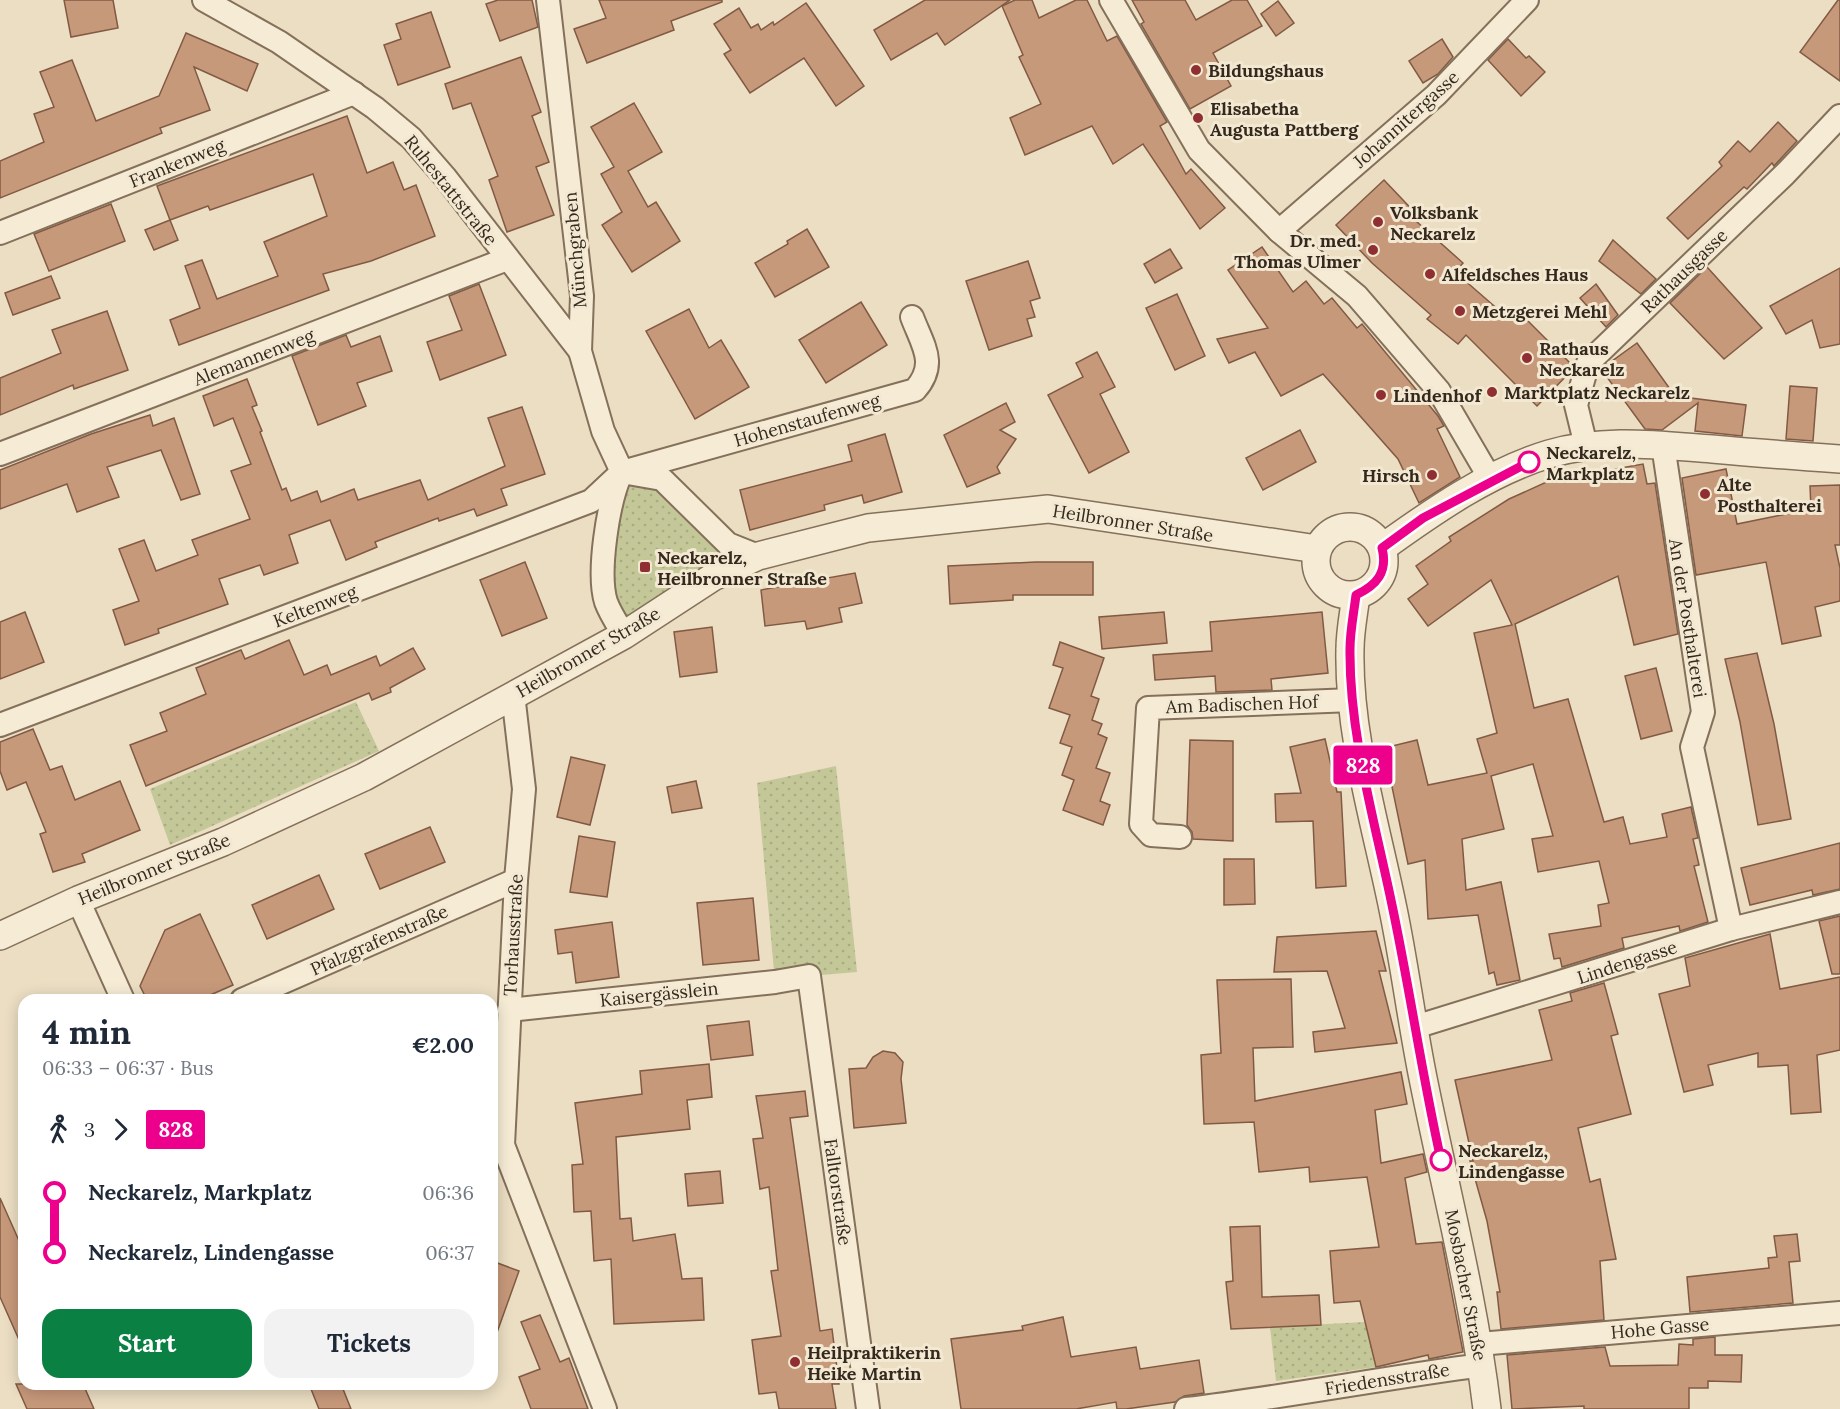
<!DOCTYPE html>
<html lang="en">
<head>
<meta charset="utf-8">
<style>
	body { margin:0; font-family:Lora,serif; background:#f2f2f3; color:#1f2937; height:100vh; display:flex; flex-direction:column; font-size:22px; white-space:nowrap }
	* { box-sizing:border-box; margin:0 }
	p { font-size:20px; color:#747a83 }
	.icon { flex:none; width:33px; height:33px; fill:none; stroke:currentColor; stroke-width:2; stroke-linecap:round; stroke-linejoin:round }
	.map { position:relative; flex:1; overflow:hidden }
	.panel { position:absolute; left:18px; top:994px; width:480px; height:396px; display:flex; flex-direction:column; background:#fff; border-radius:18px; box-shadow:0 3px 15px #0003 }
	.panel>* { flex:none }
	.badge { padding:0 12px; border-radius:4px; font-size:21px; line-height:39px }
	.map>.badge { position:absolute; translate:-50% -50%; box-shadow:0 0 0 3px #fff }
	.legs { display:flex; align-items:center; gap:9px; height:66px; padding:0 24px; font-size:20px }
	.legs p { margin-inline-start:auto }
	.overview { display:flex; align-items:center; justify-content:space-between; height:102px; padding:0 24px }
	h1 { font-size:33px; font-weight:700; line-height:45px }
	.button { display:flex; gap:12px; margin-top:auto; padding:12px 24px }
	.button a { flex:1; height:69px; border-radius:18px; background:#0b8043; color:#fff; font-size:24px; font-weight:700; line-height:69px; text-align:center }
	.button a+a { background:#f2f2f3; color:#1f2937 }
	ul { padding:0 24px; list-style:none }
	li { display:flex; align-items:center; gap:21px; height:60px; font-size:22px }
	li i { display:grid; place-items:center; width:9px; height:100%; margin:0 8px; background:currentColor }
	li i::after { content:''; width:15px; height:15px; margin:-8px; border:4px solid; border-radius:50%; background:#fff }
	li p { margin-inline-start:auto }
	li:first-child i { background:linear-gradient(#0000 50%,currentColor 0) }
	li:last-child i { background:linear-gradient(currentColor 50%,#0000 0) }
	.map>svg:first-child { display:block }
	.grass { fill:url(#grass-dots) }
	.building { fill:#c7997b; stroke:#825a43; stroke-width:1.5 }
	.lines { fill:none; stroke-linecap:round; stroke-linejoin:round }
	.minor-casing { stroke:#84705b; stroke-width:26 }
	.tertiary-casing { stroke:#84705b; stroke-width:30 }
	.minor { stroke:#f6ecd6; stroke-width:22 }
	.tertiary { stroke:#f6ecd6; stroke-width:27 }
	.line-1-casing { stroke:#fff; stroke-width:14 }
	.line-1 { stroke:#ec008c; stroke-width:9 }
	.poi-dot { fill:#8f2f32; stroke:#f3e9d2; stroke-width:2 }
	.stop-1-dot { fill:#fff; stroke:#ec008c; stroke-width:3 }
	.labels { text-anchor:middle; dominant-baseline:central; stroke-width:6; stroke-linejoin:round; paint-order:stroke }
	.poi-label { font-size:18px; font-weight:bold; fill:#35291e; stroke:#f3e9d2; text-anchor:start }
	.street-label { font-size:18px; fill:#35291e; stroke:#f3e9d2 }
	.stop-label { font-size:18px; font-weight:bold; fill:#35291e; stroke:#f3e9d2; text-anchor:start }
</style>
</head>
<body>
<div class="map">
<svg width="1840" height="1409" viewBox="0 0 1840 1409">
	<defs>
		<pattern id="grass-dots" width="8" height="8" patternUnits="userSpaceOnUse" patternTransform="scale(1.5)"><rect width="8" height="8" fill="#c4c898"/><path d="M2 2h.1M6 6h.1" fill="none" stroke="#a9ac83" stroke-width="1.8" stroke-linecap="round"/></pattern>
	</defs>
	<rect width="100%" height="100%" fill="#ebdec3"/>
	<!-- grass -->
	<g class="grass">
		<path d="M622,472L662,479L758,556L624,635L604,589Z"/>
		<path d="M356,702L379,751L170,845L150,789Z"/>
		<path d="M836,766L857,972L809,976L775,982L757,783Z"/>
		<path d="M1365,1322L1376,1367L1276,1381L1270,1327Z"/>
	</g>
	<!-- building -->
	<g class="building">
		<path d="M64,0H113L118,28L71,37Z"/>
		<path d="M498,0H532L538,27L500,41L486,4Z"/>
		<path d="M599,0H722V2L671,21L674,30L587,63L574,29L606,18Z"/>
		<path d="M925,0H1010L945,45L937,33L891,60L874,30Z"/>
		<path d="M1015,0H1032L1039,18L1076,0H1087L1107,41L1117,36L1167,122L1160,126L1186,174L1191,169L1225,208L1200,229L1143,144L1113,164L1092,126L1025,155L1010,118L1041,104L1019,57L1023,55L1002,6Z"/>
		<path d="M1132,0H1185L1196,20L1232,0H1247L1262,26L1213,53L1231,86L1190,109L1141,24L1144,22Z"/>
		<path d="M1838,0H1840V81L1800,52Z"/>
		<path d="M1278,1L1294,23L1276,36L1261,14Z"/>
		<path d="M806,3L864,86L836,106L804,58L750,93L724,54L731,50L714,24L739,8L751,28L758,24L761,30L773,22L774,25Z"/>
		<path d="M431,12L450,67L398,85L384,45L401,39L396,24Z"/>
		<path d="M186,33L258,64L247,91L194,67L210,110L160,128L162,133L0,198V161L44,142L34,114L54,107L40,72L72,60L96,121L159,96Z"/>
		<path d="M1442,39L1453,57L1438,74L1423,83L1409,61Z"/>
		<path d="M1508,39L1526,58L1529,56L1545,72L1521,96L1488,60Z"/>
		<path d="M521,57L541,112L532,116L549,162L536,167L554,215L507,232L489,180L498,176L471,103L453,109L445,84Z"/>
		<path d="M634,103L662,152L628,171L648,207L656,202L680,241L632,272L602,225L622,212L601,174L614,167L591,127Z"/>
		<path d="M347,116L367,173L393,162L404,190L416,185L435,236L371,261L323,274L329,290L179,345L170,320L200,308L185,266L202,260L217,299L278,276L264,242L327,216L313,174L210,210L208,206L170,220L157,186Z"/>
		<path d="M1778,122L1797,141L1774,166L1772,163L1747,189L1744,187L1688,239L1667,218L1722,166L1719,162L1738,141L1750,152Z"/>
		<path d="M1384,180L1420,218L1416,221L1463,263L1455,272L1508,318L1516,309L1573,366L1572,370L1537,406L1466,335L1458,344L1427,319L1431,315L1372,263L1336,225Z"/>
		<path d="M111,204L125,241L49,271L34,234Z"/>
		<path d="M170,220L178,240L154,250L145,230Z"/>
		<path d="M807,229L829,267L775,297L755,263L788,244L787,241Z"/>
		<path d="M1613,240L1656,279L1641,294L1599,261Z"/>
		<path d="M1262,247L1293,292L1306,281L1324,304L1332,298L1357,328L1362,324L1438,416L1444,426L1437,429L1460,477L1419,503L1398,459L1323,374L1281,396L1255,352L1229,363L1217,339L1268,328L1228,270Z"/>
		<path d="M1170,249L1182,268L1155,283L1144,264Z"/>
		<path d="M1028,261L1040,298L1030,301L1035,317L1027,319L1032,336L989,350L966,281Z"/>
		<path d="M1707,267L1762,328L1724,359L1670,303Z"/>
		<path d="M1840,268V344L1820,348L1812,320L1786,334L1770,306Z"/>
		<path d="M51,276L60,298L13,315L5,293Z"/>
		<path d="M479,284L506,355L440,380L427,342L462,330L449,296Z"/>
		<path d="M1596,284L1618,315L1606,327L1580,298Z"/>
		<path d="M1177,294L1205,356L1175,370L1146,308Z"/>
		<path d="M861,302L887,345L826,383L799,340Z"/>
		<path d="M689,309L709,348L721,340L749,387L695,419L646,331Z"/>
		<path d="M107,311L128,370L74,389L73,385L0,415V378L61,353L52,330Z"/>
		<path d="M346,335L351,347L380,336L392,371L357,383L366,406L318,425L292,356Z"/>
		<path d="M1637,343L1675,396L1746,405L1742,436L1695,431L1698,403L1662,430L1645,429L1601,369Z"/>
		<path d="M1097,352L1115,387L1100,394L1129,452L1089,473L1048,395L1083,377L1076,363Z"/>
		<path d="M247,379L257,405L252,407L262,431L260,432L282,490L286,488L291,501L317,491L321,502L354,489L358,500L420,480L428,500L505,466L488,418L522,407L545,474L501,489L507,505L477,516L474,509L439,521L438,518L375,542L377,547L346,560L330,520L289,535L298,563L264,575L260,565L219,579L228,604L158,629L159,633L125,645L113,610L139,601L119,549L144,540L156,571L198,555L192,540L250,519L231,471L251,464L233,418L214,426L203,396Z"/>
		<path d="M1790,386L1817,388L1813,441L1786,439Z"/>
		<path d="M1006,403L1015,422L1000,430L1016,439L997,467L1000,473L967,487L944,435Z"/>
		<path d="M150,415L153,426L174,418L200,494L181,500L161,450L107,467L119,497L107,501L77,512L67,484L0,509V470L91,434Z"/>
		<path d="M1300,430L1316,462L1263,490L1246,458Z"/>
		<path d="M885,434L902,492L864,503L862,495L824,505L825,510L750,530L740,490L852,461L848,445Z"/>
		<path d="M1643,464L1647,484L1655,483L1678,634L1634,645L1618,576L1515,624L1534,708L1568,699L1604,822L1623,817L1630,844L1667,837L1662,814L1691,807L1698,838L1693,839L1699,865L1694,866L1708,922L1680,931L1679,926L1622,938L1624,948L1562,967L1560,958L1554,959L1549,934L1601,926L1598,905L1609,903L1599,861L1538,872L1532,839L1553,836L1533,764L1491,776L1504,829L1462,839L1466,890L1501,882L1520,980L1497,985L1494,972L1489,974L1478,915L1428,919L1425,860L1408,864L1384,748L1417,740L1428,785L1487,773L1477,739L1497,733L1474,633L1512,625L1491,580L1428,626L1408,599L1428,584L1416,566L1451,541L1449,537L1509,499L1562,475L1564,478Z"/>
		<path d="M1726,469L1737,524L1811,509L1810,486L1840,485V545H1835L1840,568V601L1815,607L1821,636L1782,644L1766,562L1696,575L1682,478Z"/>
		<path d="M525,562L547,618L502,636L480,580Z"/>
		<path d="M1036,562H1093V595H1013V600L950,604L948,566Z"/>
		<path d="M855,573L862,603L839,608L842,622L807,629L805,621L765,626L761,590Z"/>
		<path d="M25,612L44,662L0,679V622Z"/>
		<path d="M1164,612L1167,643L1102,649L1099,617Z"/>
		<path d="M1322,612L1328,673L1271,679L1272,690L1216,692L1215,676L1155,680L1153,655L1212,651L1210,622Z"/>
		<path d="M712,627L717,672L680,677L674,632Z"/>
		<path d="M289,640L304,675L327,665L331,675L376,656L380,666L413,648L425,669L390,688L391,692L372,700L369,693L146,786L130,745L167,731L160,713L206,694L196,668L241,650L245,659Z"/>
		<path d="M1060,642L1104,658L1091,696L1099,699L1092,720L1102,724L1098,734L1107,738L1096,768L1110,773L1100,801L1110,805L1103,825L1063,810L1074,780L1062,775L1072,747L1060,743L1070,715L1049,708L1063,668L1053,665Z"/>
		<path d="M1757,653L1774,724L1791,819L1758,825L1740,722L1725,659Z"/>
		<path d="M1656,668L1672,731L1641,739L1625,676Z"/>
		<path d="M33,729L50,770L62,766L75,800L120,781L140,830L82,854L85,862L53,872L40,834L46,832L26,782L7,790L0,771V742Z"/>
		<path d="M1325,739L1337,792H1341L1346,886L1316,888L1313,821L1276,822L1275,794L1301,793L1290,747Z"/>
		<path d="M1190,740L1233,741V841L1193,839L1192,832L1187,825Z"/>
		<path d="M571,757L605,765L590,825L557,817Z"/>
		<path d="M696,781L702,808L672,813L667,787Z"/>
		<path d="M430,827L445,862L380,889L365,854Z"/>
		<path d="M579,836L615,842L607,897L570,892Z"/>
		<path d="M1840,843V889L1813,895L1812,890L1750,905L1741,868Z"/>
		<path d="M1224,859H1254L1255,904L1224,905Z"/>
		<path d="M319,875L334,909L267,939L252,905Z"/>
		<path d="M753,898L759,960L703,965L697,903Z"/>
		<path d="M200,914L233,985L199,1000H147L140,986L165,930Z"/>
		<path d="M1840,916V974H1832L1819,921Z"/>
		<path d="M612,922L619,977L576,983L572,952L558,954L555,930Z"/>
		<path d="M1376,931L1386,971H1379L1397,1043L1315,1052L1313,1032L1345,1028L1327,971L1274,972L1277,937Z"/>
		<path d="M1770,934L1780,989L1840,977V1050L1817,1055L1821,1112L1791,1114L1788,1065L1758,1067V1053L1708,1065L1713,1085L1684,1092L1659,994L1690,986L1685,958Z"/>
		<path d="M1291,979L1293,1047L1253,1048L1255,1101L1401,1072L1407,1104L1375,1110L1381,1163L1423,1154L1427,1172L1405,1178L1416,1244L1442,1242L1463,1352L1429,1359L1428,1355L1376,1367L1360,1301L1334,1303L1330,1251L1379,1247L1367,1177L1310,1182L1309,1167L1259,1172L1254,1122L1204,1124L1201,1055L1221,1053L1217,980Z"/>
		<path d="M1604,983L1618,1034L1611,1036L1631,1114L1578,1128L1590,1182L1600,1179L1616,1259L1600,1261L1604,1320L1501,1329L1497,1292H1500L1487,1221L1470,1161H1473L1455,1080L1552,1060L1539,1010L1572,1001L1570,993Z"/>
		<path d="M749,1021L753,1055L711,1060L707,1026Z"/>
		<path d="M883,1051L895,1053L903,1062L901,1079L906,1123L854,1128L849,1069L866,1068L873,1057Z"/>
		<path d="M709,1064L712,1097L687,1100L690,1129L616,1137L620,1219L631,1218L633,1241L675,1234L682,1279L702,1278L704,1320L614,1324L611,1259L594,1261L591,1211L574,1212L572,1165L583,1164L575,1103L642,1094L640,1071Z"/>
		<path d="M805,1091L808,1116L790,1118L820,1331L832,1329L839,1384H832L836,1409H779L776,1392L759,1394L752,1340L781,1336L771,1271L778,1270L769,1187L760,1189L753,1139L763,1138L756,1096Z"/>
		<path d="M720,1171L723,1203L688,1206L685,1174Z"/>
		<path d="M0,1198L24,1252V1351L0,1297Z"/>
		<path d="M1260,1226L1262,1297L1319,1295L1321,1325L1231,1329L1226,1282L1233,1281L1230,1227Z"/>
		<path d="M1797,1234L1800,1261L1789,1262L1793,1303L1690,1312L1687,1277L1769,1268L1768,1258L1777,1257L1774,1236Z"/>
		<path d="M492,1261L519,1271L495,1338L492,1337Z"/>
		<path d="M540,1315L560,1362L569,1358L588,1409H531L519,1377L540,1369L521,1322Z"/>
		<path d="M1063,1317L1071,1357L1136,1347L1140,1369L1199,1360L1204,1393L1184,1396L1175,1402L1126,1409H1117L1116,1402L1076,1409H961L951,1339L1023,1330L1022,1326Z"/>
		<path d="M1715,1337V1355H1742L1741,1382L1708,1381V1388H1689V1409H1584V1406L1512,1409L1507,1355L1605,1347L1610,1366L1678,1365L1679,1344L1693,1345V1339Z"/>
		<path d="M16,1384H83L94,1409H27Z"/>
		<path d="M309,1384H341L351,1409H319Z"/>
	</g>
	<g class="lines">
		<defs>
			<g id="minor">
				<path d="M204,0L279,42L375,108L411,138L445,177L580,351"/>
				<path d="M548,0L582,296L580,351L603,431L622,472L662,479L728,544L758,556"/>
				<path d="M1111,0L1199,150L1279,231L1357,296L1439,391L1491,480"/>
				<path d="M1279,231L1436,95L1527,0"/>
				<path d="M0,233L354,93"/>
				<path d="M1663,445L1703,712L1692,747L1731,929"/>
				<path d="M1586,446L1576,405L1588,363L1785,174L1840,116"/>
				<path d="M0,454L507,259"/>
				<path d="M620,476C608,504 597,573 606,602C610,613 618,625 624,635"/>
				<path d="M513,694L524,789L516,880L503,1145L605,1409"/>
				<path d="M0,725L591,501L622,472L915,390C938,364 923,346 912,317"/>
				<path d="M1180,837L1151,835L1141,824L1148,708L1353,700"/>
				<path d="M78,900L123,1000"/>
				<path d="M242,1000L516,880"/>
				<path d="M509,1010L775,982L809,976L868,1409"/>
				<path d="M1415,1027L1731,929L1840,902"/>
				<path d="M1479,1344L1840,1313"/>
				<path d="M1186,1409C1285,1397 1383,1378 1482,1365"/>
			</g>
			<g id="tertiary">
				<circle cx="1350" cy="561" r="34"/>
				<path d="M1382,548C1432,512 1489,472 1549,454C1604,438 1656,445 1712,449C1755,453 1797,456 1840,459"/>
				<path d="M1356,595C1354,612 1350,631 1350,649C1348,735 1376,825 1393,909C1405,967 1412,1025 1424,1083C1446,1192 1474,1299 1487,1409"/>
				<path d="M0,936L78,900L223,842L364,777L624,635L713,577L758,556L868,528L1048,509L1317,549"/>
			</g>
		</defs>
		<!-- minor casing -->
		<use href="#minor" class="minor-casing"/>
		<!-- tertiary casing -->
		<use href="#tertiary" class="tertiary-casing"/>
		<!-- minor -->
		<use href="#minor" class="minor"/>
		<!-- tertiary -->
		<use href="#tertiary" class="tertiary"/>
	</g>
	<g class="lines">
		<defs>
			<path id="line-1" d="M1441,1160C1422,1075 1410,990 1392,905C1375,822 1349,734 1350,649C1350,631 1354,612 1356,595C1377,585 1388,572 1382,548L1423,518L1529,462"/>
		</defs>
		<!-- line-1 casing -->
		<use href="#line-1" class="line-1-casing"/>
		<!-- line-1 -->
		<use href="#line-1" class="line-1"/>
	</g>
	<!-- markers -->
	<g class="poi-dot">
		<circle cx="1196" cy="70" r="6"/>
		<circle cx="1198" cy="118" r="6"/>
		<circle cx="1378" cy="222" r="6"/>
		<circle cx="1373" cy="250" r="6"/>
		<circle cx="1430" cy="274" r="6"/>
		<circle cx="1460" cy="311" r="6"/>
		<circle cx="1527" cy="358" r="6"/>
		<circle cx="1492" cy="392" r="6"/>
		<circle cx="1381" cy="395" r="6"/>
		<circle cx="1432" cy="475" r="6"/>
		<circle cx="1705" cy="494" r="6"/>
		<rect x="639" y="561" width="12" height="12" rx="3"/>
		<circle cx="795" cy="1362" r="6"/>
	</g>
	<g class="stop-1-dot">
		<circle cx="1529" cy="462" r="10"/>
		<circle cx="1441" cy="1160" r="10"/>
	</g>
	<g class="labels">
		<!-- poi labels -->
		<g class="poi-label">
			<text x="1208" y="70">Bildungshaus</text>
			<text x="1210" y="108">Elisabetha<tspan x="1210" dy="21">Augusta Pattberg</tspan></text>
			<text x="1390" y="212">Volksbank<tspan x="1390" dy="21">Neckarelz</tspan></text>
			<text x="1361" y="240" text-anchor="end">Dr. med.<tspan x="1361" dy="21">Thomas Ulmer</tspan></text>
			<text x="1442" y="274">Alfeldsches Haus</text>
			<text x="1472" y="311">Metzgerei Mehl</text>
			<text x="1539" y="348">Rathaus<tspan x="1539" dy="21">Neckarelz</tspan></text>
			<text x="1504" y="392">Marktplatz Neckarelz</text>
			<text x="1393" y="395">Lindenhof</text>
			<text x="1420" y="475" text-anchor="end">Hirsch</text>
			<text x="1717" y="484">Alte<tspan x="1717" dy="21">Posthalterei</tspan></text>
			<text x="657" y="557">Neckarelz,<tspan x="657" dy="21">Heilbronner Straße</tspan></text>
			<text x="807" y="1352">Heilpraktikerin<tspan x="807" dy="21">Heike Martin</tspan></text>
		</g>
		<!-- street labels -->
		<g class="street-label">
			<text transform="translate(1406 119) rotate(-42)">Johannitergasse</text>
			<text transform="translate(177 163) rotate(-22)">Frankenweg</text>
			<text transform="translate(451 190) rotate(51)">Ruhestattstraße</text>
			<text transform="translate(575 250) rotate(-95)">Münchgraben</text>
			<text transform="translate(1684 271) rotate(-44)">Rathausgasse</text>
			<text transform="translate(254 357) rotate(-21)">Alemannenweg</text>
			<text transform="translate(807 420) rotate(-16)">Hohenstaufenweg</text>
			<text transform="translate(1133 523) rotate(9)">Heilbronner Straße</text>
			<text transform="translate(315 606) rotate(-21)">Keltenweg</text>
			<text transform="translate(1688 618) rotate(81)">An der Posthalterei</text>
			<text transform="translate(588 652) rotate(-30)">Heilbronner Straße</text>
			<text transform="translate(1242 704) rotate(-2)">Am Badischen Hof</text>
			<text transform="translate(154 869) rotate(-22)">Heilbronner Straße</text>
			<text transform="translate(513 935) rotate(-87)">Torhausstraße</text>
			<text transform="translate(379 940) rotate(-24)">Pfalzgrafenstraße</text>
			<text transform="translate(1627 962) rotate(-18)">Lindengasse</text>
			<text transform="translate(659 994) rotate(-6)">Kaisergässlein</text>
			<text transform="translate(838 1192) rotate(82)">Falltorstraße</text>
			<text transform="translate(1466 1285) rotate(79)">Mosbacher Straße</text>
			<text transform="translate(1660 1328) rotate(-5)">Hohe Gasse</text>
			<text transform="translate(1387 1379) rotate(-9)">Friedensstraße</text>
		</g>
		<!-- stop labels -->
		<g class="stop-label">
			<text x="1546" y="452">Neckarelz,<tspan x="1546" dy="21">Markplatz</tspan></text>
			<text x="1458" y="1150">Neckarelz,<tspan x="1458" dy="21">Lindengasse</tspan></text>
		</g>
	</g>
</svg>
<b class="badge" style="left:1363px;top:765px;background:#ec008c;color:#fff">828</b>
<section class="panel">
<div class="overview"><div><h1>4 min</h1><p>06:33 – 06:37 · Bus</p></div><b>€2.00</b></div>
<div class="legs"><svg class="icon" aria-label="walk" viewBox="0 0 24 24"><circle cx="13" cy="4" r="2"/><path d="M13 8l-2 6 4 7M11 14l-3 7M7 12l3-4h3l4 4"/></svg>3<svg class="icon" aria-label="forward" viewBox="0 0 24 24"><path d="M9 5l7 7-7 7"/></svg><b class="badge" style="background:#ec008c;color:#fff">828</b></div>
<ul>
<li><i style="color:#ec008c"></i><b>Neckarelz, Markplatz</b><p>06:36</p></li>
<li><i style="color:#ec008c"></i><b>Neckarelz, Lindengasse</b><p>06:37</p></li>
</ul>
<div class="button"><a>Start</a><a>Tickets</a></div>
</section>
</div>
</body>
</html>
